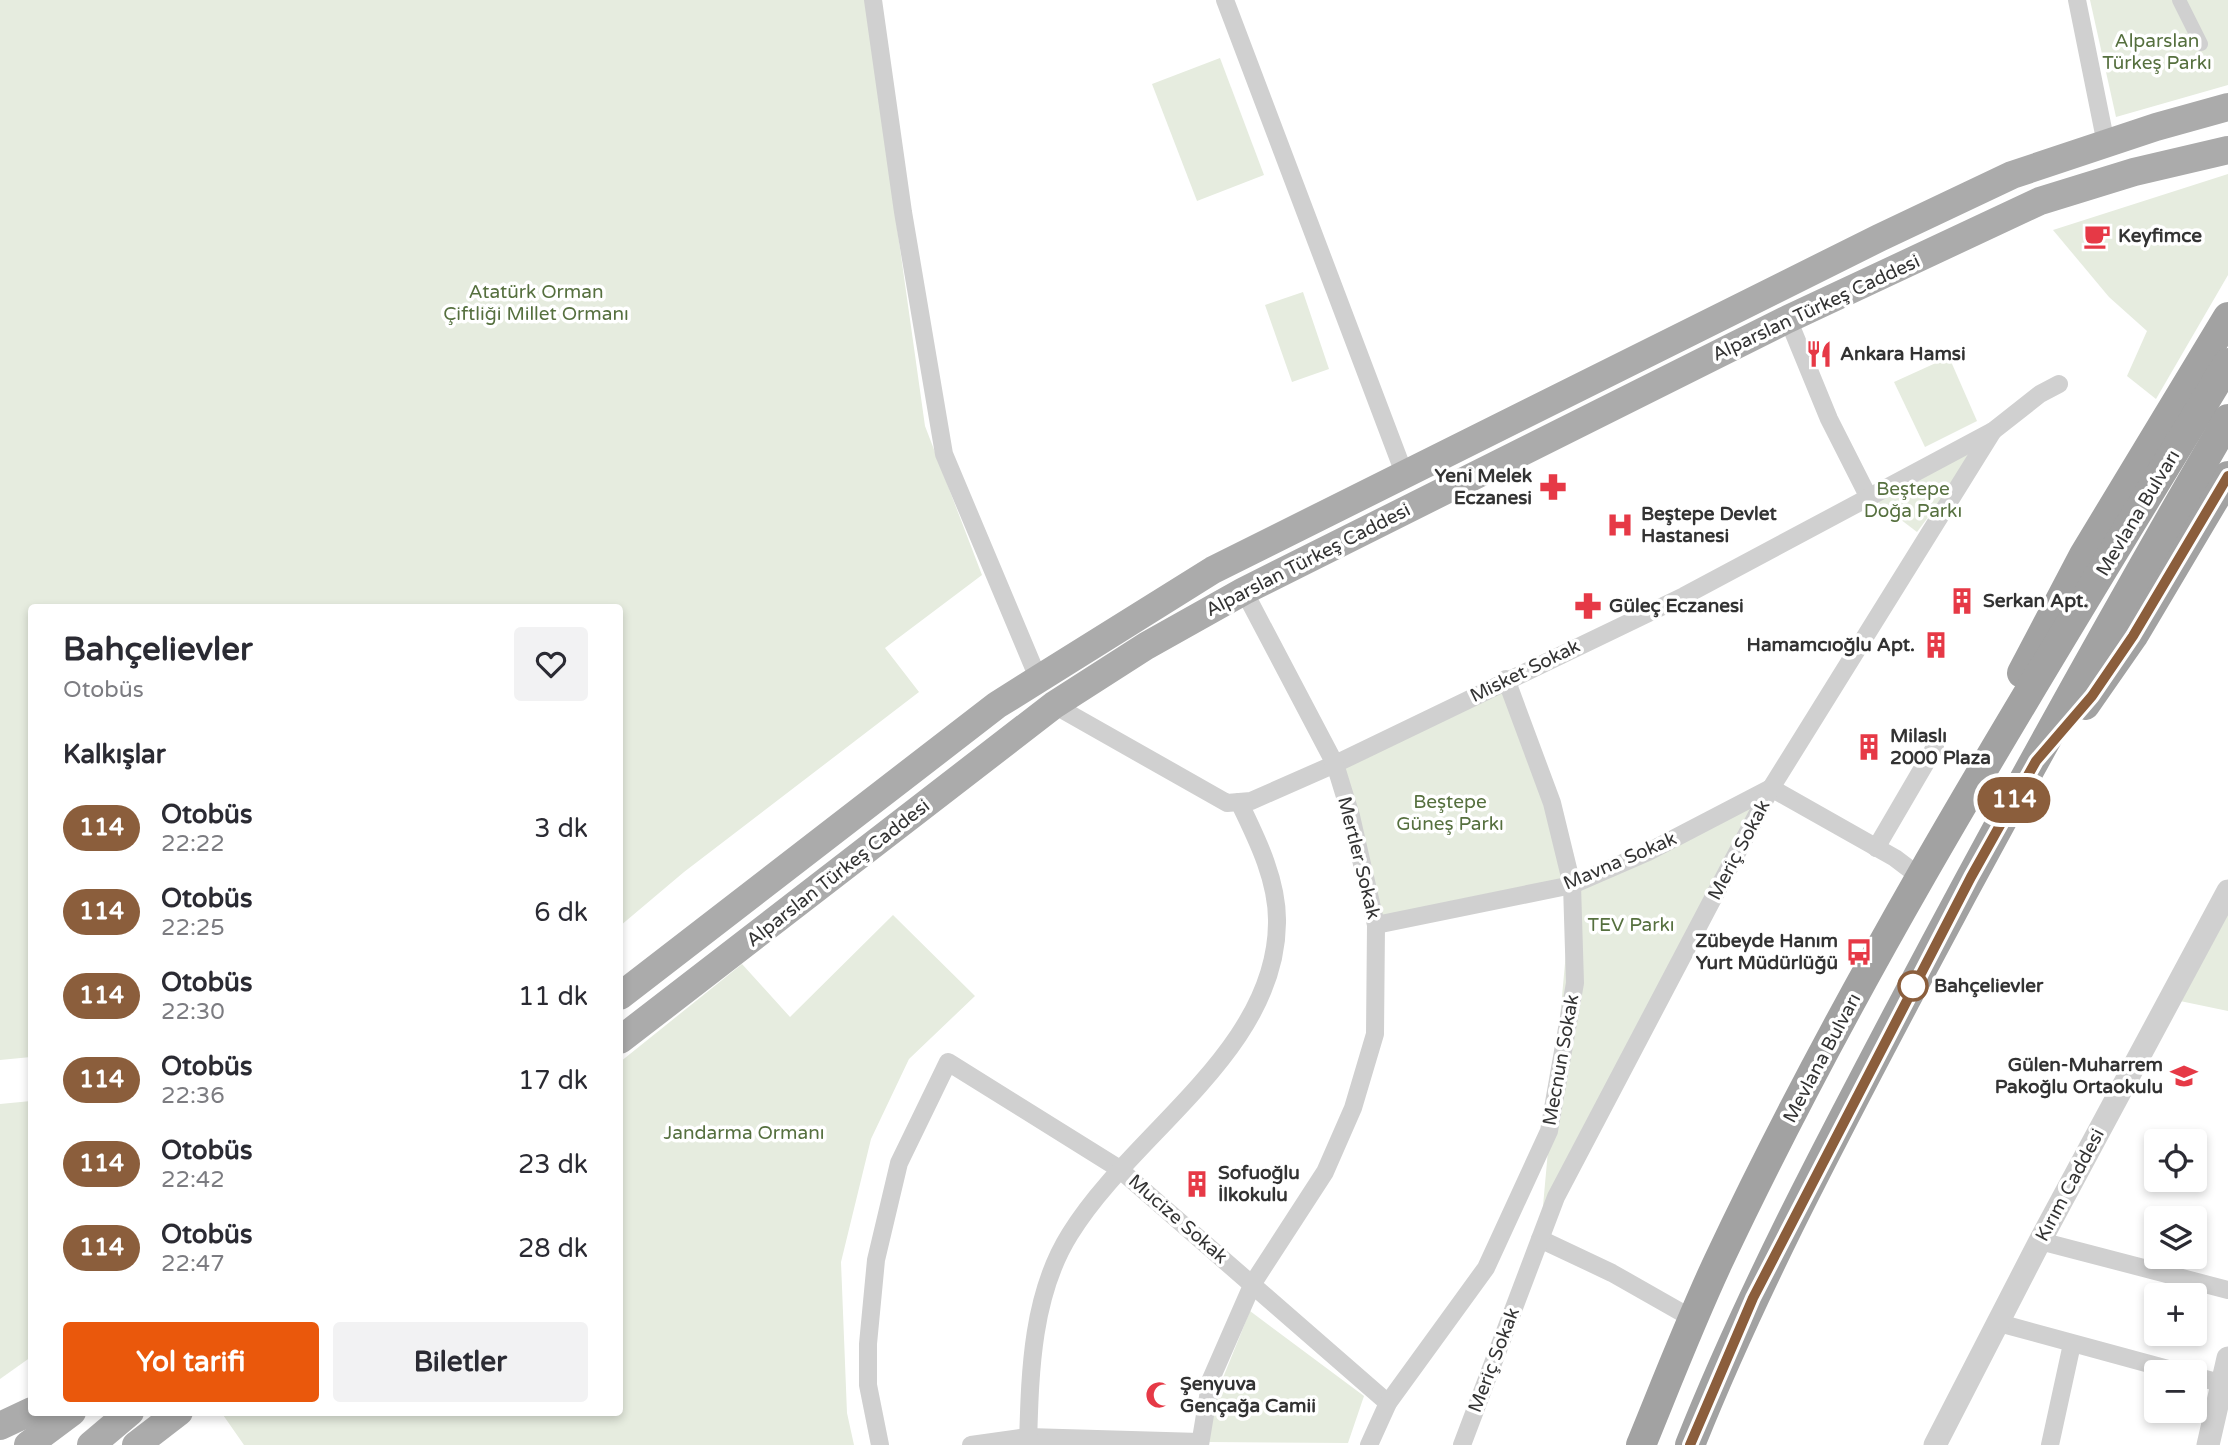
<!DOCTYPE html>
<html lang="tr">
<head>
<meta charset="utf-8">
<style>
	body { margin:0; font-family:"Varela Round",sans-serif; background:#f2f2f3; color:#2b2b33; height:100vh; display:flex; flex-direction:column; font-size:26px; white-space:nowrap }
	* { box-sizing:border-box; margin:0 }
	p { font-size:23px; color:#7c7c81 }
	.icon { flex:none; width:38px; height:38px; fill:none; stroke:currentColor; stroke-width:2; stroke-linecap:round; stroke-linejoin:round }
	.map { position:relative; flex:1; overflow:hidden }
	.details { position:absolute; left:28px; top:604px; width:595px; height:812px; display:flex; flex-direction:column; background:#fff; border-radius:7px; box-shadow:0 4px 10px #0003 }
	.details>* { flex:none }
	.badge { padding:0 14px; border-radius:23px; font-size:24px; line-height:46px }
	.buttons { position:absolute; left:2144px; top:1129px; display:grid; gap:14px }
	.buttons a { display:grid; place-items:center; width:63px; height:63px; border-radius:7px; background:#fff; box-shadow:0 4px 10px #0003; font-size:35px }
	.map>.badge { position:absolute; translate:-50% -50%; box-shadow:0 0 0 4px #fff }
	h2 { padding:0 35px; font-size:26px; line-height:63px }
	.round { display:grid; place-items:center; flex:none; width:74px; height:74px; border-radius:7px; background:#f2f2f3 }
	.head { display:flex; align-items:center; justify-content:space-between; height:119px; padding:0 35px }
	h1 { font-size:33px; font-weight:700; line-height:52px }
	.action { display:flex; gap:14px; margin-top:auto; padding:14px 35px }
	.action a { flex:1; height:80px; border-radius:7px; background:#ea580c; color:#fff; font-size:28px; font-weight:700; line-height:80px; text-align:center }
	.action a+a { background:#f2f2f3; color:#2b2b33 }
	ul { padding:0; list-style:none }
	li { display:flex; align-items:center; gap:21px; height:84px; padding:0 35px }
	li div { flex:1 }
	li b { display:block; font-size:26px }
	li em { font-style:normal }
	li .badge { min-width:77px; font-weight:700; text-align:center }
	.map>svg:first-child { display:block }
	.green { fill:#e6ecdf }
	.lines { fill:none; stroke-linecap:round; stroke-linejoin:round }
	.pedestrian { stroke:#d0d0d0; stroke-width:14 }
	.minor { stroke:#d0d0d0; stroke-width:18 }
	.tertiary { stroke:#d0d0d0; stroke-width:23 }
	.primary { stroke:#ababab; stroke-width:28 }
	.trunk { stroke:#a2a2a2; stroke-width:30 }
	.line-casing { stroke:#fff; stroke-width:16 }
	.line { stroke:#8b5e3c; stroke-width:10 }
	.stop-dot { fill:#fff; stroke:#8b5e3c; stroke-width:3.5 }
	.labels { text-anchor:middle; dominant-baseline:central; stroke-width:7; stroke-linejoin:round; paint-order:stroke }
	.park-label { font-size:19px; fill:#56703f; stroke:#fff }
	.poi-label { font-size:19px; font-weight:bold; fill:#333; stroke:#fff; text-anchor:start }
	.street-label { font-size:19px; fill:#333; stroke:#fff }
	.stop-label { font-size:19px; font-weight:bold; fill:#333; stroke:#fff; text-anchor:start }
</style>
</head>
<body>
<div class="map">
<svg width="2228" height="1445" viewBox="0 0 2228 1445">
	<rect width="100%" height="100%" fill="#fff"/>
	<!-- green -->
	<g class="green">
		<path d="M0,0H865L925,426L982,575L885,648L919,692L684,872L620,926V607H32L31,1057L0,1060Z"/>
		<path d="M2090,0H2228V85L2116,117Z"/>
		<path d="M1220,58L1264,175L1197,201L1152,84Z"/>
		<path d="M2228,174V275L2156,399L2127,376L2147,331L2109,297L2053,230Z"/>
		<path d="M1303,292L1329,369L1292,382L1265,305Z"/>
		<path d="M1949,357L1977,421L1925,447L1894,382Z"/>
		<path d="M1990,435L1917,532L1871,497Z"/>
		<path d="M1506,679L1572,885L1771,788L1540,1239L1572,886L1376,925L1335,764Z"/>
		<path d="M2228,911V1011L2180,1001Z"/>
		<path d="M893,915L975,996L909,1059L871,1139L841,1262L847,1413L854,1445H244L221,1412H620V1062L742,964L790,1017Z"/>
		<path d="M31,1101V1357L0,1379V1104Z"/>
		<path d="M1250,1311L1364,1396L1348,1443L1209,1442L1216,1395Z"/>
	</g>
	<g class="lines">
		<!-- pedestrian -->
		<path class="pedestrian" d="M2179,0L2201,44"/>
		<!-- minor -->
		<g class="minor">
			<path d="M873,0L903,212L944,454L1038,678"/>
			<path d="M1225,0L1404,473"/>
			<path d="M2077,0L2106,144"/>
			<path d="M1788,319L1829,419L1869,498"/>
			<path d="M1054,705L1227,803L1251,801L1335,764L1684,596L1993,431L2040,394L2059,384"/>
			<path d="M1876,848L1935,747"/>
			<path d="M1376,925L1572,885L1648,852L1771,788L1895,858L1920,877"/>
			<path d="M1540,1239L1612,1273L1693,1319"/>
			<path d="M2040,1241L2228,1290"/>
			<path d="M1999,1323L2179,1372"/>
			<path d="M2194,1376L2228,1385"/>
			<path d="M880,1445L868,1385V1344L876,1260L899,1163L948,1062L1118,1168L1388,1403"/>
			<path d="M971,1445L1028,1437L1200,1442"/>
			<path d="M1028,1445C1030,1375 1031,1296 1070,1234C1132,1133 1276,1051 1277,923C1278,881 1257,839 1239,802"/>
			<path d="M1200,1445L1211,1379L1253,1283L1325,1172L1353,1108L1375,1034L1376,925L1351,816L1335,764L1244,591"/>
			<path d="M1369,1445L1388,1403L1486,1268L1549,1131L1575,983L1572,885L1552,803L1506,679"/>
			<path d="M1462,1445L1556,1197L1771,788L1993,431"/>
			<path d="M2050,1445L2072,1344"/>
		</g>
		<!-- tertiary -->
		<g class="tertiary">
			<path d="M1935,1445L2040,1241L2228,891"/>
			<path d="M2208,1445L2228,1358"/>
		</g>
		<!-- primary -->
		<g class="primary">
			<path d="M620,996L997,705L1213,570L1879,238L2012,175L2156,127L2228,107"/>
			<path d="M620,1040L1054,705L1146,646L1244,591L1788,319L2040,201L2134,172L2228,150"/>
			<path d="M0,1426L32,1411"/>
			<path d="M28,1445L72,1412"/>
			<path d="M91,1445L130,1412"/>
			<path d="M136,1445L179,1412"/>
		</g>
		<!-- trunk -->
		<g class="trunk">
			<path d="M2022,673L2084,555L2228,317"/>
			<path d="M2085,705L2133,636L2228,476"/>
			<path d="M1641,1445C1666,1384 1690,1322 1718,1262C1865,950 2050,658 2228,363"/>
			<path d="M1690,1445C1751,1292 1829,1145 1906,999C2009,804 2117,610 2228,419"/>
		</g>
	</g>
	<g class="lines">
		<defs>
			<path id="line" d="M1690,1445L1753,1298L1971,877L2036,761L2092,696L2133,636L2228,476"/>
		</defs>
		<!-- line casing -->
		<use href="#line" class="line-casing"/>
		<!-- line -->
		<use href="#line" class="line"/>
	</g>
	<!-- icons -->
	<defs>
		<symbol id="cafe-bare" viewBox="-9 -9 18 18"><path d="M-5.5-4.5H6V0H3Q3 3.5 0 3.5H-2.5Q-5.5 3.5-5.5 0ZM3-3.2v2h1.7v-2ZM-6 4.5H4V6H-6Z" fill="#e63946" stroke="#fff" stroke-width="2.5" paint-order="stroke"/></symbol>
		<symbol id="restaurant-bare" viewBox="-9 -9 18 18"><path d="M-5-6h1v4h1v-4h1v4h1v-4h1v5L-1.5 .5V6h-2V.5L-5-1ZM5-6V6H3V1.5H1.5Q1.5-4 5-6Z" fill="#e63946" stroke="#fff" stroke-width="2.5" paint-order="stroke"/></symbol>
		<symbol id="pharmacy-bare" viewBox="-9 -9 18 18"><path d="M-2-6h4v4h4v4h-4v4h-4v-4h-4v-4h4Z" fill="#e63946" stroke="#fff" stroke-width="2.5" paint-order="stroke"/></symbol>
		<symbol id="hospital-bare" viewBox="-9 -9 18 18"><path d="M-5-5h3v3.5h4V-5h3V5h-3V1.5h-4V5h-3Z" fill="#e63946" stroke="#fff" stroke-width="2.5" paint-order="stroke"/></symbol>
		<symbol id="building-bare" viewBox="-9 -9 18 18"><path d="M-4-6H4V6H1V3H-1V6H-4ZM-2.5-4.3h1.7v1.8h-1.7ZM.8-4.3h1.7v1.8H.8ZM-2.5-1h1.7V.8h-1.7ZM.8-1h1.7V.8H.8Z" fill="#e63946" stroke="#fff" stroke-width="2.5" paint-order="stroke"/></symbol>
		<symbol id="bus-bare" viewBox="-9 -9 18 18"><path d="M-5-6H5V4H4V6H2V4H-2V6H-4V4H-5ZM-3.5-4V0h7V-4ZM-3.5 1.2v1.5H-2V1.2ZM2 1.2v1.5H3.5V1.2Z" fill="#e63946" stroke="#fff" stroke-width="2.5" paint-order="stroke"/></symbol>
		<symbol id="school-bare" viewBox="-9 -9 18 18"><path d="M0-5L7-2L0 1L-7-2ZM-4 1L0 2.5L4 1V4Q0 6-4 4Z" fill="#e63946" stroke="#fff" stroke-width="2.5" paint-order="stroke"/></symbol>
		<symbol id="mosque-bare" viewBox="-9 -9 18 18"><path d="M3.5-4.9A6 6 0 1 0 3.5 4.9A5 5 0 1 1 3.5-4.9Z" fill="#e63946" stroke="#fff" stroke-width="2.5" paint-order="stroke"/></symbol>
	</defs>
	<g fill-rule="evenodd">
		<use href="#cafe-bare" x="2078" y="217" width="38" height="38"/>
		<use href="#restaurant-bare" x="1800" y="335" width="38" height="38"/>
		<use href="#pharmacy-bare" x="1534" y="468" width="38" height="38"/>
		<use href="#hospital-bare" x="1601" y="506" width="38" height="38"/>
		<use href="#building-bare" x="1943" y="582" width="38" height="38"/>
		<use href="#pharmacy-bare" x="1569" y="587" width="38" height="38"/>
		<use href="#building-bare" x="1917" y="626" width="38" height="38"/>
		<use href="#building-bare" x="1850" y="728" width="38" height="38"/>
		<use href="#bus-bare" x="1840" y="933" width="38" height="38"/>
		<use href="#school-bare" x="2165" y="1057" width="38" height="38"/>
		<use href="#building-bare" x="1178" y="1165" width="38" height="38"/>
		<use href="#mosque-bare" x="1140" y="1376" width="38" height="38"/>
	</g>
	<!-- markers -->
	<circle class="stop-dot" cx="1913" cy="986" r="14"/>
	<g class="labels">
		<!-- park labels -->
		<g class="park-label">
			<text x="2157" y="41">Alparslan<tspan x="2157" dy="22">Türkeş Parkı</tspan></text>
			<text x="536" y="292">Atatürk Orman<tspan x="536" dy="22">Çiftliği Millet Ormanı</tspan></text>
			<text x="1913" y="489">Beştepe<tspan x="1913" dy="22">Doğa Parkı</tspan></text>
			<text x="1450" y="802">Beştepe<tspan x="1450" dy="22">Güneş Parkı</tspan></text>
			<text x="1631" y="925">TEV Parkı</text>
			<text x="744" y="1133">Jandarma Ormanı</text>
		</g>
		<!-- poi labels -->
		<g class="poi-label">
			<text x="2118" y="236">Keyfimce</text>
			<text x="1840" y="354">Ankara Hamsi</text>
			<text x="1532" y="476" text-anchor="end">Yeni Melek<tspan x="1532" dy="22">Eczanesi</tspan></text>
			<text x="1641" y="514">Beştepe Devlet<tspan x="1641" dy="22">Hastanesi</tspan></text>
			<text x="1983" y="601">Serkan Apt.</text>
			<text x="1609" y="606">Güleç Eczanesi</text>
			<text x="1915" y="645" text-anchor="end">Hamamcıoğlu Apt.</text>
			<text x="1890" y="736">Milaslı<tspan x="1890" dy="22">2000 Plaza</tspan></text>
			<text x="1838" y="941" text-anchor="end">Zübeyde Hanım<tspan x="1838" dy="22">Yurt Müdürlüğü</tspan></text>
			<text x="2163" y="1065" text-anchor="end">Gülen-Muharrem<tspan x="2163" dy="22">Pakoğlu Ortaokulu</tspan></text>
			<text x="1218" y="1173">Sofuoğlu<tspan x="1218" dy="22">İlkokulu</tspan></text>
			<text x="1180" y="1384">Şenyuva<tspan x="1180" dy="22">Gençağa Camii</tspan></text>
		</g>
		<!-- street labels -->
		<g class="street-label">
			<text transform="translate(1816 308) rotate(-25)">Alparslan Türkeş Caddesi</text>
			<text transform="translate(2138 513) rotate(-59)">Mevlana Bulvarı</text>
			<text transform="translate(1308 560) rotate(-27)">Alparslan Türkeş Caddesi</text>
			<text transform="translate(1525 671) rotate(-26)">Misket Sokak</text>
			<text transform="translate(1739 850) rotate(-62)">Meriç Sokak</text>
			<text transform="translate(1359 858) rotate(76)">Mertler Sokak</text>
			<text transform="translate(1620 861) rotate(-23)">Mavna Sokak</text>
			<text transform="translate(838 873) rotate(-38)">Alparslan Türkeş Caddesi</text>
			<text transform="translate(1822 1058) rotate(-62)">Mevlana Bulvarı</text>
			<text transform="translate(1561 1060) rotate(-80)">Mecnun Sokak</text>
			<text transform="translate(2070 1185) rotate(-62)">Kırım Caddesi</text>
			<text transform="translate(1178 1219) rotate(41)">Mucize Sokak</text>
			<text transform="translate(1494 1360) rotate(-69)">Meriç Sokak</text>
		</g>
		<!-- stop labels -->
		<g class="stop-label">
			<text x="1934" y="986">Bahçelievler</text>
		</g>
	</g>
</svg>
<div class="buttons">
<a><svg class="icon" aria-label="locate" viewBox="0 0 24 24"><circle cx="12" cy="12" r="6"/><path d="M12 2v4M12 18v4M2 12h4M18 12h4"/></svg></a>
<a><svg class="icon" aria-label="layers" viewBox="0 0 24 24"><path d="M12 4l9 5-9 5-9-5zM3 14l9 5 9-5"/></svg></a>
<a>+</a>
<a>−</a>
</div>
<b class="badge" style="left:2014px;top:800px;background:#8b5e3c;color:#fff">114</b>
<section class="details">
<div class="head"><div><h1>Bahçelievler</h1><p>Otobüs</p></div><a class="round"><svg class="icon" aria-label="heart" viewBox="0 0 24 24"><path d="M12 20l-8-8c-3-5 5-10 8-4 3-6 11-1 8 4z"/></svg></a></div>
<h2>Kalkışlar</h2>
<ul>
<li><span class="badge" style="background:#8b5e3c;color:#fff">114</span><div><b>Otobüs</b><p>22:22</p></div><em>3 dk</em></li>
<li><span class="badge" style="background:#8b5e3c;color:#fff">114</span><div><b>Otobüs</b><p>22:25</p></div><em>6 dk</em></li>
<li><span class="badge" style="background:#8b5e3c;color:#fff">114</span><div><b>Otobüs</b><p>22:30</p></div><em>11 dk</em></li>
<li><span class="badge" style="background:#8b5e3c;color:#fff">114</span><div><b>Otobüs</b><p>22:36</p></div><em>17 dk</em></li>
<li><span class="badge" style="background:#8b5e3c;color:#fff">114</span><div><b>Otobüs</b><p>22:42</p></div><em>23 dk</em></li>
<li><span class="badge" style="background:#8b5e3c;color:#fff">114</span><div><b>Otobüs</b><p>22:47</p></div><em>28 dk</em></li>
</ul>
<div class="action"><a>Yol tarifi</a><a>Biletler</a></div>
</section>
</div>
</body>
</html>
